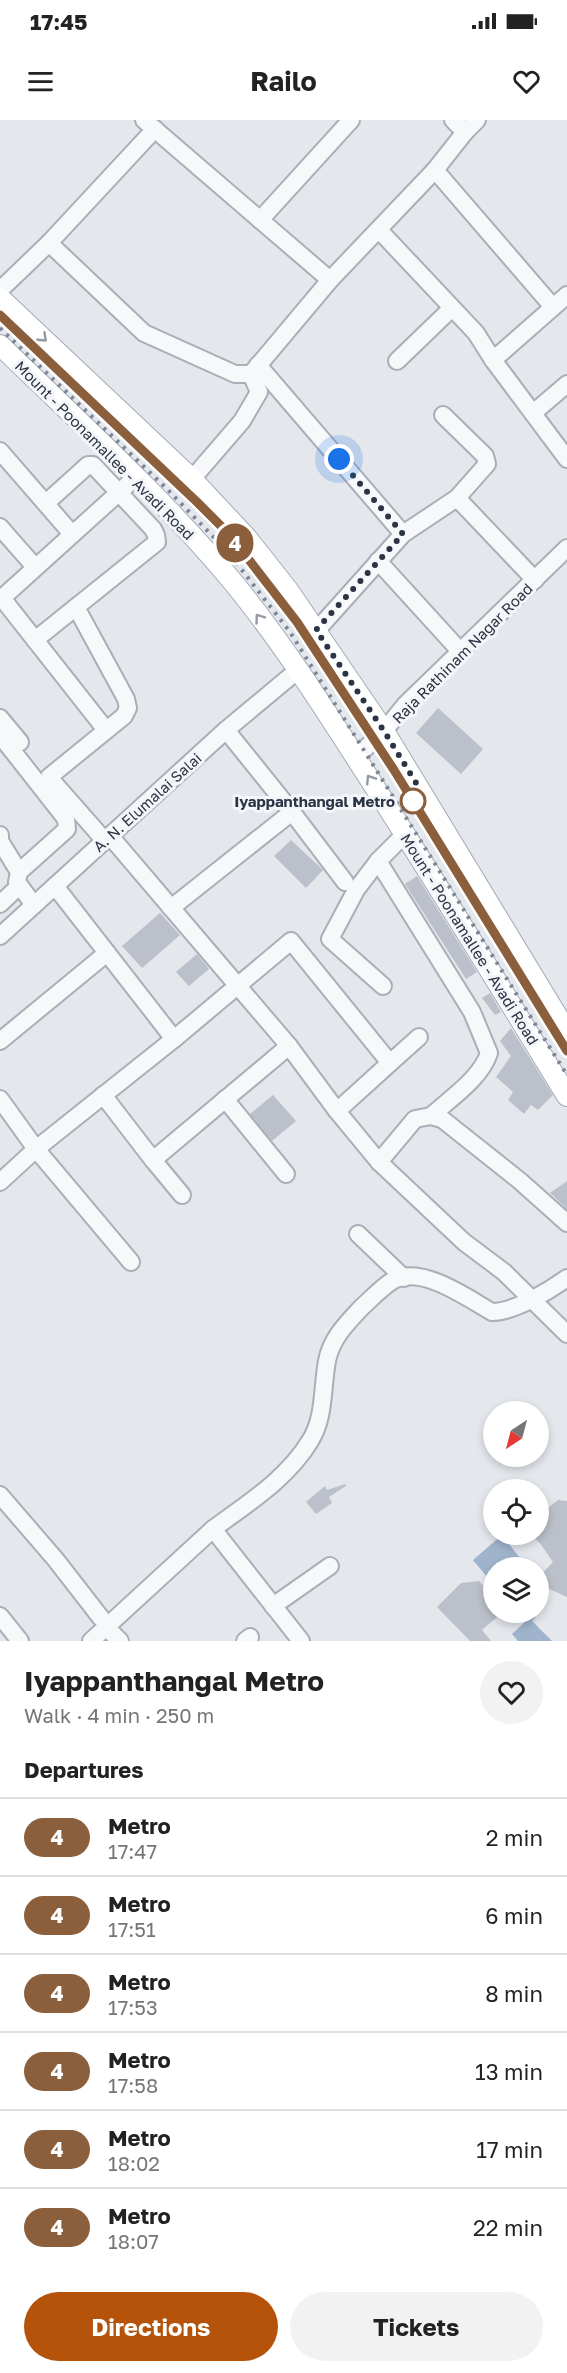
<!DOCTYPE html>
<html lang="en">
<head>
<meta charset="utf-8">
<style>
	body { margin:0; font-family:"Golos Text",sans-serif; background:#f2f2f2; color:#222; height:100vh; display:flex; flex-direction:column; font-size:22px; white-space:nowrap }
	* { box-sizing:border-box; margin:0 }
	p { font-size:20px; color:#767676 }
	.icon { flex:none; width:33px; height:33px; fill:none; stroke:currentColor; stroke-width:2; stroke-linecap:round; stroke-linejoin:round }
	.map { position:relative; height:1521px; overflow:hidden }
	.drawer { display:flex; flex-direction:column; background:#fff; flex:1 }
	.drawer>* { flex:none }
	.badge { padding:0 12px; border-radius:20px; font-size:21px; line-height:39px }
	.needle { width:39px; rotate:216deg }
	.tools { position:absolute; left:483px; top:1281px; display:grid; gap:12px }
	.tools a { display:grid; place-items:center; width:66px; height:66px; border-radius:50%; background:#fff; box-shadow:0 3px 9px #0003; font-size:30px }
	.you { position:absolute; width:30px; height:30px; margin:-15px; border:4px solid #fff; border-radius:50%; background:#1a73e8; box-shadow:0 0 0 9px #1a73e833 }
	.map>.badge { position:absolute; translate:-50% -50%; box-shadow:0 0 0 3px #fff }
	h2 { padding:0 24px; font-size:22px; line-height:54px }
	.round { display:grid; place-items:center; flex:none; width:63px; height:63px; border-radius:32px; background:#f2f2f2 }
	.headline { display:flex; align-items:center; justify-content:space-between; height:102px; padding:0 24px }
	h1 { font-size:28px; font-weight:700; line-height:45px }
	.cta { display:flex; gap:12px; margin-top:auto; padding:12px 24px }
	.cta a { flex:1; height:69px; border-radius:36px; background:#b45309; color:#fff; font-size:24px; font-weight:700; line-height:69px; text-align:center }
	.cta a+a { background:#f2f2f2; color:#222 }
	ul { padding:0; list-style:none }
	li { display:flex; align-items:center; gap:18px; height:78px; padding:0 24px; border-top:2px solid #e0e0e0 }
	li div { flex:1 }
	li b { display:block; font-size:22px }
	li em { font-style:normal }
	li .badge { min-width:66px; font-weight:700; text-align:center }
	.status { display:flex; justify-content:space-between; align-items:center; height:42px; padding:0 30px; background:#fff; direction:ltr }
	.status svg { height:16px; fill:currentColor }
	header { display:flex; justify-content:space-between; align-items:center; height:78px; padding:0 24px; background:#fff; font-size:27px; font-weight:700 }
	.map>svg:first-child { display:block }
	.water { fill:#9fb4cc }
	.building { fill:#bbc0ca }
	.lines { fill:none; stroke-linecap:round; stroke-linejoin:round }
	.minor-casing { stroke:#a9aeb7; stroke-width:20 }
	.major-casing { stroke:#a3abb8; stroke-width:22 }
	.minor { stroke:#f7f8fa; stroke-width:16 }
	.major { stroke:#fff; stroke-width:20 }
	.rail { stroke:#7d8696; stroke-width:4; stroke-dasharray:3 6; stroke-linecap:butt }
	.oneway { stroke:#959aa2 }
	.line-casing { stroke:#fff; stroke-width:14 }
	.line { stroke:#8b5e3c; stroke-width:9 }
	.walk { stroke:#2b3445; stroke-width:6; stroke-dasharray:0 10.8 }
	.stop-dot { fill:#fff; stroke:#8b5e3c; stroke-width:3 }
	.labels { text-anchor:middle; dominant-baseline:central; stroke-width:6; stroke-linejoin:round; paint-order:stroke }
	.street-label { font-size:15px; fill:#2b3445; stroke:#f4f6f9 }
	.stop-label { font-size:15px; font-weight:bold; fill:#2b3445; stroke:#f4f6f9; text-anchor:end }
</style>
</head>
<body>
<div class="status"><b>17:45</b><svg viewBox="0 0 49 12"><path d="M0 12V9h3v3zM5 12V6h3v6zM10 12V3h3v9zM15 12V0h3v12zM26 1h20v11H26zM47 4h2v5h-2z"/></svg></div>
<header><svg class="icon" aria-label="menu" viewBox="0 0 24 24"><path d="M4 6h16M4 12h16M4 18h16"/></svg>Railo<svg class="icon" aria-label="heart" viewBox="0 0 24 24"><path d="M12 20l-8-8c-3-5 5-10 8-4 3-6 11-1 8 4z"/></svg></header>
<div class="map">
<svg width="567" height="1521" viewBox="0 0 567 1521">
	<rect width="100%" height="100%" fill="#e4e7ec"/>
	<!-- water -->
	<g class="water">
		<path d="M502,1415L524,1443L519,1447L494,1448L493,1464L473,1440Z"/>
		<path d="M519,1493H532L536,1497L532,1501L552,1521H518L512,1514L526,1501Z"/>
	</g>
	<!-- building -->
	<g class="building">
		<path d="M438,588L483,629L461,654L416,613Z"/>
		<path d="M291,720L323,750L306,768L274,736Z"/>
		<path d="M417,756L477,852L466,859L405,764Z"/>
		<path d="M160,793L180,815L142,848L122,826Z"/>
		<path d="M197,834L209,849L189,866L176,852Z"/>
		<path d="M490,873L501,892L495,895L482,878Z"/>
		<path d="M511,908L553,975L538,990L531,985L524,994L508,980L513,972L496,957L511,936L500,921Z"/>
		<path d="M273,975L296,1001L272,1021L250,994Z"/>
		<path d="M567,1061V1089L550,1073Z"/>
		<path d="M345,1364L346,1366L329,1377L332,1383L316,1394L306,1382L325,1366L327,1370Z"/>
		<path d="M558,1380L567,1381V1477L538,1464V1458L553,1442L540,1423L529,1414H538V1396Z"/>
		<path d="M479,1461L494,1478V1492H503L482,1510L491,1521H470L437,1487L461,1463Z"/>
	</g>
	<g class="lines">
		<defs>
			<g id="minor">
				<path d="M144,0L330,160"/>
				<path d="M453,0L465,12"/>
				<path d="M435,50L553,187"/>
				<path d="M260,100L351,0"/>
				<path d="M379,110L476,213L493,240L567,339"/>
				<path d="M49,123L144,213L235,254H251"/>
				<path d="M0,170L49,123L155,9"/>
				<path d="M493,240L567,175"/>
				<path d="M397,241L452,188"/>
				<path d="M258,245L403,414"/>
				<path d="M251,254L330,160L435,50L465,12L477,0"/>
				<path d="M533,293L567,264"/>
				<path d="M0,331L72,414"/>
				<path d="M192,359L242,301L259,272L251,254"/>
				<path d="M457,378L535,460"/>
				<path d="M0,407L35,447"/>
				<path d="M378,441L460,531"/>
				<path d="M317,510L403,414L457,378L487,344L485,336L443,295"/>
				<path d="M35,520L157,422L156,415L153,409L93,345H88L46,383"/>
				<path d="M0,598L20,622"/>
				<path d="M106,610L2,478L136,357"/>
				<path d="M0,615L66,699L67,709L19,752"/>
				<path d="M356,637L384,611L405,585L567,428"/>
				<path d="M49,657L124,596L128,588L126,579L76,487"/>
				<path d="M54,663L105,721"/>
				<path d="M292,692L345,762"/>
				<path d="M0,715V721L19,752L17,762L34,785"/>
				<path d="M110,716L289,926L337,991L379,1042L464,1122L504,1152L567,1214"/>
				<path d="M378,741L405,714"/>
				<path d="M55,766L174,919"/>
				<path d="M0,784L19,766"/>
				<path d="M171,788L292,692L226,610"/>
				<path d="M0,816L226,610L298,550"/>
				<path d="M383,866L330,819L356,770L378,741L472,892L489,933C481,958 451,978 431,996"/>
				<path d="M0,921L107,833"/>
				<path d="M390,943L419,917"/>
				<path d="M103,975L153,1040L289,926"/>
				<path d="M0,979L36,1029L131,1142"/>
				<path d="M225,979L286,1054"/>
				<path d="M153,1040L182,1075"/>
				<path d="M379,1042L415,999L431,996L442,999L520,1061L567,1103"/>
				<path d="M0,1062L36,1029L174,919L291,821L390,943L337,991"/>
				<path d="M358,1114L404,1158"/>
				<path d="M0,1375L56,1440L101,1498"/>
				<path d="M213,1409C248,1383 287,1359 310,1321C325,1298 322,1267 327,1241C331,1219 346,1204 361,1188C371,1179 381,1168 392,1161C421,1144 467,1178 492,1192C514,1192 549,1171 567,1158"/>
				<path d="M273,1486L330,1446"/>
				<path d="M0,1496L20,1521"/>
				<path d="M107,1508L120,1521"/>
				<path d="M91,1521L213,1409L301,1521"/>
				<path d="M245,1521L250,1517"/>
			</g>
			<g id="major">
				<path d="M0,178L192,359L247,418L288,470L384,611L567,912"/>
				<path d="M0,225C79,302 162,377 233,462C286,527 331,599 376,669C441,770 504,873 567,976"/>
			</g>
		</defs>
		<!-- minor casing -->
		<use href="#minor" class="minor-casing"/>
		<!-- major casing -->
		<use href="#major" class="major-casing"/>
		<!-- minor -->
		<use href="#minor" class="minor"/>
		<!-- major -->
		<use href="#major" class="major"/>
		<!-- rail -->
		<g class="rail">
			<path d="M0,195L181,365L229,414L297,502L395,650L567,931"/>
			<path d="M0,208L166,368L228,432L290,512L567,955"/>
		</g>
	</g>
	<!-- one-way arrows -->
	<defs><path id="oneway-chevron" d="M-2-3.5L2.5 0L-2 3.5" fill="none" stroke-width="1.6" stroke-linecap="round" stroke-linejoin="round" transform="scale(1.5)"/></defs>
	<g class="oneway">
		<use href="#oneway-chevron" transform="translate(43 218) rotate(43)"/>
		<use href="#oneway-chevron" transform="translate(259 498) rotate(-126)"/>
		<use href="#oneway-chevron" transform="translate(370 659) rotate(-123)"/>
	</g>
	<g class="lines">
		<defs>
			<path id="line" d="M0,195L197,382L229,414L297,502L394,650L567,931"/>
		</defs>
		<!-- line casing -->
		<use href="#line" class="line-casing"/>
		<!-- line -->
		<use href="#line" class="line"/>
		<!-- walk -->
		<path class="walk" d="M339,339L403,414L316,510L384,611L418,666L413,681"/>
	</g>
	<!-- markers -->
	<circle class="stop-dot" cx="413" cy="681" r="12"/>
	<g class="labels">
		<!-- street labels -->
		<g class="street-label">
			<text transform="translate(105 330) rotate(45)">Mount - Poonamallee - Avadi Road</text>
			<text transform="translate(462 533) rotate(-45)">Raja Rathinam Nagar Road</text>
			<text transform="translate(147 682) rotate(-42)">A. N. Elumalai Salai</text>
			<text transform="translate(470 819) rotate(58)">Mount - Poonamallee - Avadi Road</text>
		</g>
		<!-- stop labels -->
		<g class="stop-label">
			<text x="395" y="681">Iyappanthangal Metro</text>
		</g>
	</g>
</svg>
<div class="tools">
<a><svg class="needle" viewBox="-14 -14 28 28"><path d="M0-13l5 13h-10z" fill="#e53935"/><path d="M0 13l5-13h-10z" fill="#767676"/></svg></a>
<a><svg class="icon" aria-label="locate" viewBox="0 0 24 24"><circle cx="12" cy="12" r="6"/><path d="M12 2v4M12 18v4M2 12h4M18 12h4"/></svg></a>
<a><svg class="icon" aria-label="layers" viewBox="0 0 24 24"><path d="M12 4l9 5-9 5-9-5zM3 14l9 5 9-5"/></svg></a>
</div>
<div class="you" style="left:339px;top:339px"></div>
<b class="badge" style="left:235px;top:423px;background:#8b5e3c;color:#fff">4</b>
</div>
<section class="drawer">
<div class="headline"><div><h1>Iyappanthangal Metro</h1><p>Walk · 4 min · 250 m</p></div><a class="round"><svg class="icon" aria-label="heart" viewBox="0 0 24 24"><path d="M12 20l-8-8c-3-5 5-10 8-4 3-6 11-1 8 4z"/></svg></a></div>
<h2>Departures</h2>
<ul>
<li><span class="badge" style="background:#8b5e3c;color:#fff">4</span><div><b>Metro</b><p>17:47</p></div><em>2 min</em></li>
<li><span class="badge" style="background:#8b5e3c;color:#fff">4</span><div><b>Metro</b><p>17:51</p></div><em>6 min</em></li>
<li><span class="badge" style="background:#8b5e3c;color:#fff">4</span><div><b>Metro</b><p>17:53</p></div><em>8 min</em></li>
<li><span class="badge" style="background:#8b5e3c;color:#fff">4</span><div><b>Metro</b><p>17:58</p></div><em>13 min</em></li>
<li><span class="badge" style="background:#8b5e3c;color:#fff">4</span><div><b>Metro</b><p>18:02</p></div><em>17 min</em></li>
<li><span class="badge" style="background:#8b5e3c;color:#fff">4</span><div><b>Metro</b><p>18:07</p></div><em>22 min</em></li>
</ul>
<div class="cta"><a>Directions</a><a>Tickets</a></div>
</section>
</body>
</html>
